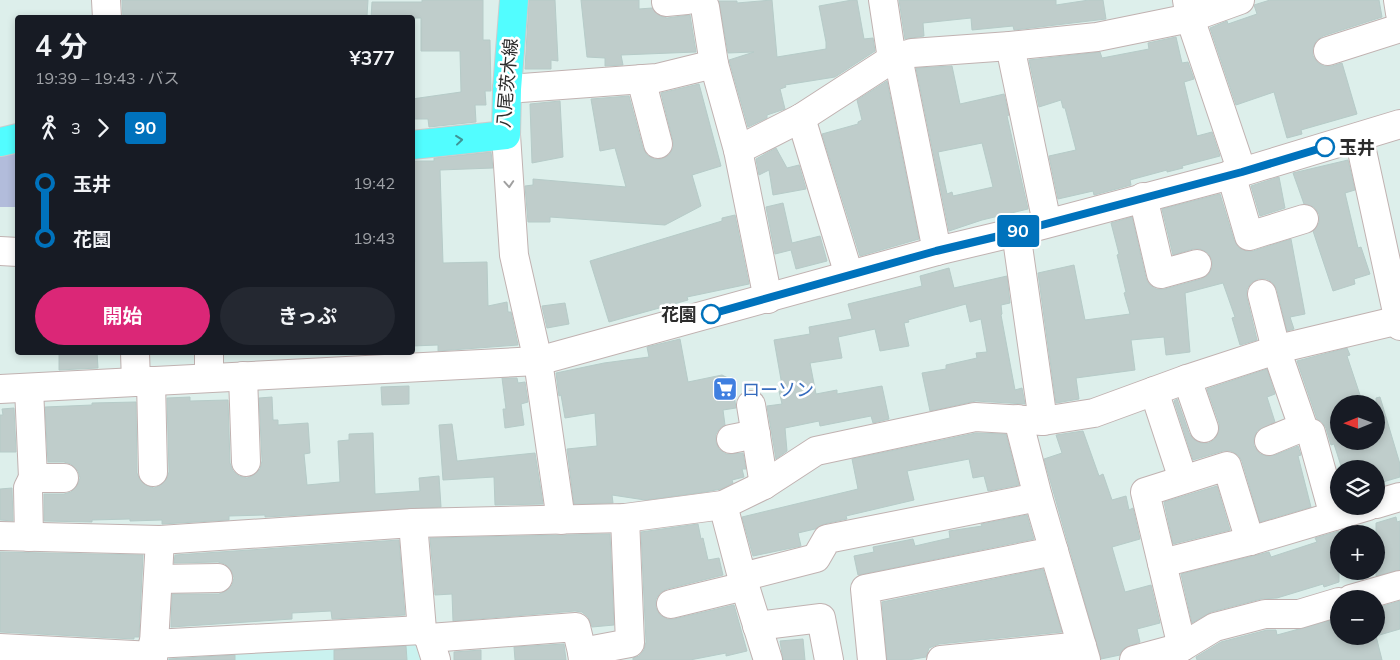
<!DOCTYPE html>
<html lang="ja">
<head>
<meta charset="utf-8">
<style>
	body { margin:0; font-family:Mulish,"Noto Sans JP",sans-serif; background:#242831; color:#f1f3f6; height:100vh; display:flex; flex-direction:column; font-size:19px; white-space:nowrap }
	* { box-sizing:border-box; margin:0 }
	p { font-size:16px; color:#9ea1a6 }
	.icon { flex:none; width:28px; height:28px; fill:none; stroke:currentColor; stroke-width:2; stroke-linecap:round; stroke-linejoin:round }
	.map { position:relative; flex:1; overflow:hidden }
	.details { position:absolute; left:15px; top:15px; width:400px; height:340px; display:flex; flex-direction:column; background:#171b24; border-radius:5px; box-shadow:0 2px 8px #0003 }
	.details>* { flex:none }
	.badge { padding:0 10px; border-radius:4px; font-size:18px; line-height:32px }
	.needle { width:32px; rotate:269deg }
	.fabs { position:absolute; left:1330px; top:395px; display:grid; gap:10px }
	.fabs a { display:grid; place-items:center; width:55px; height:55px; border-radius:50%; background:#171b24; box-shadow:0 2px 8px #0003; font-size:25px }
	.map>.badge { position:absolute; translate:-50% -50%; box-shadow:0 0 0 2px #fff }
	.legs { display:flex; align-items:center; gap:8px; height:55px; padding:0 20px; font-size:16px }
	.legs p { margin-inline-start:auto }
	.head { display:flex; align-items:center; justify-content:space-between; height:85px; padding:0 20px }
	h1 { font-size:28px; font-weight:700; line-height:38px }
	.primary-button { display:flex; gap:10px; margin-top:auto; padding:10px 20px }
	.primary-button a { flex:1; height:58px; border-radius:30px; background:#db2777; color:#fff; font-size:20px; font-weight:700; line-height:58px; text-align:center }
	.primary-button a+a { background:#242831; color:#f1f3f6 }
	ul { padding:0 20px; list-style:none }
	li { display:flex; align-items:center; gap:18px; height:55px; font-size:19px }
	li i { display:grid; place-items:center; width:8px; height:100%; margin:0 6px; background:currentColor }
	li i::after { content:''; width:12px; height:12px; margin:-6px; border:4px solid; border-radius:50%; background:#171b24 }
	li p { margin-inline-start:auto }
	li:first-child i { background:linear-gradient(#0000 50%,currentColor 0) }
	li:last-child i { background:linear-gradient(currentColor 50%,#0000 0) }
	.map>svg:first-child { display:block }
	.education { fill:#caf2ef }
	.cemetery { fill:#b2bcdb }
	.building { fill:#bfcdcb; stroke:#b6cbc8; fill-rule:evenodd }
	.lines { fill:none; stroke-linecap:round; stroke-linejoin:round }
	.minor-casing { stroke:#c1b2b1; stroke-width:30 }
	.major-casing { stroke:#ccc; stroke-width:30 }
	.minor { stroke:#fff; stroke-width:28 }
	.major { stroke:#52fdff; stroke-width:28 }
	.oneway { stroke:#3f9496 }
	.oneway2 { stroke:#a0a0a0 }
	.line-1-casing { stroke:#fff; stroke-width:11 }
	.line-1 { stroke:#0072bc; stroke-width:8 }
	.stop-1-dot { fill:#fff; stroke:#0072bc; stroke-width:2.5 }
	.labels { text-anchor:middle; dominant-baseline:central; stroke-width:5; stroke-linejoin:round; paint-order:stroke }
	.street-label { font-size:18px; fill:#2c2c2c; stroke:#fff }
	.stop-label { font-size:18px; font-weight:bold; fill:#2c2c2c; stroke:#fff; text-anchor:start }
	.shop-label { font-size:18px; fill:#366cbe; stroke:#fff; text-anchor:start }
</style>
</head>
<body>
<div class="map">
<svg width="1400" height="660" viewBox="0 0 1400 660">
	<rect width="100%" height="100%" fill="#ddefeb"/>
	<!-- education -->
	<path class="education" d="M415,639L423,660H158L159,652Z"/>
	<!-- cemetery -->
	<path class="cemetery" d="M17,145V207H0V150Z"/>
	<!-- building -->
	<g class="building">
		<path d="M122,0H368L367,16H333V18H189V15L123,18Z"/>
		<path d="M422,0H483V40H490L491,91H485L486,105H475L476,122L429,127L428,119H412V99L461,92L460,51H421V18H371L372,2H422Z"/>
		<path d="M529,0H555L558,61L551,60V69H525Z"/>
		<path d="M581,0H639V9L652,8L660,16L667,18L690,15L696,52L621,55L623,65L605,66V58L587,57Z"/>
		<path d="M772,0L777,57L826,49V42L819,6L852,0H857L864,39L873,38L875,51L835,77L785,85L786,87L780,89L785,109L767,115V118L748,127L729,60L754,52L728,53L719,1H737V3Z"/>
		<path d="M899,0H1056V5L1089,0H1103L1106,19L1014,30L1013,26L972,30L971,18L923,23L924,36L905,39Z"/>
		<path d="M1270,0H1379L1382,17L1323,36L1316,41L1313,48V56L1318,63L1324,66H1332L1342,63L1357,114L1301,130L1302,134L1287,138L1274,92L1236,105L1210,28L1227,21L1228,24L1257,14L1254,5Z"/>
		<path d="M1176,37L1182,63L1188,62L1194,79L1184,82L1197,136L1212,132L1220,156L1182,166L1183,168L1167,172V170L1130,180L1131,185L1094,195L1093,191L1058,199L1049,156L1076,150L1065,108H1063L1061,100L1039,107L1029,60L1100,52L1102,58L1149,49L1148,43Z"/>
		<path d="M952,66L960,104L1004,94L1009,115L1007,116L1028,209L982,220L949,231L916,68ZM982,143L993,187L953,196L952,192L947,194L938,152Z"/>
		<path d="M887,81L919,239L860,256L822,134L858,124V122L862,120L857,100Z"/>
		<path d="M699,84L721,166L692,175L701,206L665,225L550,217V222H528L525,186L533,185V179L626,187L615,148L600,151L591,99L629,96L643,148L647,155L654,159H661L669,155L673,148V141L661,93Z"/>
		<path d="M560,101L563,157L532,163L530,104Z"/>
		<path d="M776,148L787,168L799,165L806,189L773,195L769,170L759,175L756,159Z"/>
		<path d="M491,152L493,168L440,170L443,263L487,262L488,306L507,302L508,312H511L518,345L438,351V345L412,346V262H415L414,225H412V161H434V158Z"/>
		<path d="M1348,160L1355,190L1345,193L1358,248L1361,247L1370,274L1354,279L1355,284L1333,291L1313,231L1319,223V214L1314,207L1304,204L1293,173Z"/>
		<path d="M1279,177L1285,208L1260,216L1251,186Z"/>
		<path d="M1220,194L1234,240L1239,248L1246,251H1253L1291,239L1305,314L1290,317L1294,329L1287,331L1277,290L1273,283L1267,279H1258L1251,283L1247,289V298L1257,340L1240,345L1232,318L1235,317L1223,283L1185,293L1190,352L1166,355L1164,337L1131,340L1135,370L1076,378L1079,399L1056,403L1038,273L1074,265L1085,320L1130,314L1124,293L1126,292L1117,255L1119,254L1111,223L1132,217L1146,278L1149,284L1156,289H1165L1201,279L1208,275L1212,268V260L1208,253L1200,249H1193L1173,255L1162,209Z"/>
		<path d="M783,203L792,243L820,236L827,261L796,269L791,250L775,254L766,207Z"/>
		<path d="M735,215L749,284L687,297L688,300L609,322L590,261L722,221V218Z"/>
		<path d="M949,268L954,288L1007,276L1010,303L1001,305L1002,314L1001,315L1015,390L1022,388L1025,404L976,401L930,411L922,373L946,369V365L977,358L976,353L987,352L981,319L970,322L966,304L908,320L909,322L904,323L909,346L880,351L875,329L838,337L842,358L810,363L816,394L837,390V394L882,386L889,419L873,423L871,416L820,426L819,421L785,428L787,451L776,459L767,406L782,404L779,391H783L774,340L810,334L809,327L852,319L848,304L922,286L920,276Z"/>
		<path d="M565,303L569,324L547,328L542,306Z"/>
		<path d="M680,339L688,382L722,375L732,380L736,408L723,410L725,425L720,428L716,434V442L719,449L726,454L743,453L746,469H742L744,477L732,480L733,483L721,489L705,492L645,500L612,495L613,503L574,504L567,449L597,446L595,413L565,418L561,395L559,396L556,373L604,363L649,357L647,347Z"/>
		<path d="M1347,348L1350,355L1347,356L1363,404H1339V441H1376V398L1380,397L1400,464V477L1376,484V469H1369L1367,463L1351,469H1342L1334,444L1331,445L1326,428L1322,422L1317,419L1297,361Z"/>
		<path d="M59,352H97L98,368L59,370Z"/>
		<path d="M1267,369L1275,394L1267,397L1275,422L1257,431L1254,438V446L1260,454L1267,456L1275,455L1298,446L1301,455L1298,456L1311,507L1260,522L1242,461L1238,455L1231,451H1223L1193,460L1174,401L1177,399L1189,433L1193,439L1201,443H1209L1215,439L1219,430V423L1207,389Z"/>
		<path d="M502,378H517L518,383L525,382L528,402L521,404L524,425L505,428L503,409H506Z"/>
		<path d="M409,386V404L382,405L381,387Z"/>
		<path d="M190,397V401L228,400L230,463L233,471L239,476L247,478L254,475L260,469L262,461L259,398L272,397L273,420H278V425L308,423L310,453L304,454L307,485L340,482L338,441L349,440V434L373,433L375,494L420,491L419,478L439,476L441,507L265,517V515L229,516V520L162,524V520L130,521V519L92,520V522L44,521V494H64L71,492L77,486L80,478L78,471L71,464L64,462H48L45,407L92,405V403L136,402L137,473L140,480L145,485L154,488L161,485L166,480L169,472L167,398Z"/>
		<path d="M14,408L16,452H0V415H3L2,409Z"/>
		<path d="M452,424L457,461L535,453L543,504L495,505L494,477L443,480L439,425Z"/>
		<path d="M1083,431L1099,476L1103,474L1112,500L1126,496L1129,510L1133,508L1140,539L1112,547L1125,592L1151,585L1160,623L1137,629L1140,642L1123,649L1120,655L1101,659L1044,459L1062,453L1056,435Z"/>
		<path d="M976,433L1006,434L1019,485L988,491L984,476L973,478L969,459L907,471L914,500L846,516L847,519L824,524L815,529L798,533L801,546L753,556L742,517L858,489L852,459Z"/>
		<path d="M1217,486L1230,530L1173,544L1164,502Z"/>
		<path d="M12,488L13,521L0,520V489Z"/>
		<path d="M1027,515L1034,539L858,575L854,556L874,552L873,547L913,539L915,546L950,538L949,531L982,526L981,524Z"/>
		<path d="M1396,517L1397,522L1400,521V570L1376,576V523Z"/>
		<path d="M698,524L701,539L703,538L708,560L719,558L723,575L667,589L660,593L656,599V608L660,615L667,619H674L734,605L747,651L726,656V653L690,660H633V658L639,656L644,650L646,642L641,532Z"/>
		<path d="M1339,531V582L1324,587L1323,584L1277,598L1261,599L1211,612L1192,623L1181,574L1269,552L1271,557L1317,542L1315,538Z"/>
		<path d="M610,534L614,625L592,627L588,617L582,612L575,611L453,621L452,594L435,595L430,538Z"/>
		<path d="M399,540L405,615L332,619L331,611L292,613V619L171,627L172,594H219L226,591L232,585L234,578L231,570L225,564L218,562L174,563L175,555Z"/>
		<path d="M0,552L143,555L139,637H134V639L0,632Z"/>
		<path d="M1043,569L1062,632L939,644L929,648L926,657L908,660H887L882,602Z"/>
		<path d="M1400,601V629L1376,636V608Z"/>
		<path d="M1339,618V636H1376L1382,660H1197L1196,657L1221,642L1267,630H1276L1277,635Z"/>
		<path d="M803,639L805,660H783L780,641Z"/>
		<path d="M564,644L566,660H515L514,647Z"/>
		<path d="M406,646L407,660H334V650Z"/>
		<path d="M481,650V660H454V652Z"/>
		<path d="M235,655V660H169V659Z"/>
	</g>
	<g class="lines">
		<defs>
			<g id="minor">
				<path d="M106,0L107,18"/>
				<path d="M883,0L892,59"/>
				<path d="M1187,0L1190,18L1242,172"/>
				<path d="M1398,0L1400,13"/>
				<path d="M666,2L687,0"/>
				<path d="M705,7L714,64"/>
				<path d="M1010,46L1047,223"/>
				<path d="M1328,51L1400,28"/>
				<path d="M898,57L937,251"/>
				<path d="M641,79L658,144"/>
				<path d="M507,89L657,78L714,64L738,150"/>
				<path d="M801,118L849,275"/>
				<path d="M506,135L514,255L538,361L561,520"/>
				<path d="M1359,137L1400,326"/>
				<path d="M1231,174L1249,236L1304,219"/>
				<path d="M1143,197L1161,274L1197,264"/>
				<path d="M1016,232L1043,421"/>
				<path d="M0,251L18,252"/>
				<path d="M1262,294L1276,349L1303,427L1269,441"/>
				<path d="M768,299L738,150L801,118L892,59L912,53L1010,46L1097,37L1190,18L1240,0"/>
				<path d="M135,352L136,382"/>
				<path d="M243,376L246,462"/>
				<path d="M209,378V352"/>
				<path d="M1187,379L1204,428"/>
				<path d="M151,381L153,472"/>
				<path d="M29,388L33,478"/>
				<path d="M0,389L538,361L937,251L1016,232L1242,172L1400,124"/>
				<path d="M1154,391L1183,479"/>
				<path d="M751,405L764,485"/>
				<path d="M1018,419L1038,497L1086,660"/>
				<path d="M1311,433L1334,516"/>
				<path d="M731,439L756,434"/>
				<path d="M1376,504L1400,497"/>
				<path d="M723,505L742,577L768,660"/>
				<path d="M413,523L422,630L429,638L436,660"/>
				<path d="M0,536L160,540L413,523L625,518L723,505L764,485L816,451L975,417L1043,421L1094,413L1187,379L1282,348L1399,320"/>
				<path d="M29,537L28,488L33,478H64"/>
				<path d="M1162,563L1250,541L1368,506"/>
				<path d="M742,577L816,558L827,539L1038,497"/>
				<path d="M158,579L218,578"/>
				<path d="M1351,599L1400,585"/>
				<path d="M671,604L745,586"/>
				<path d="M757,626L821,618L829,660"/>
				<path d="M429,638L576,627L582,652"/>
				<path d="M153,644L422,630"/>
				<path d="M1182,647L1145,492L1227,466L1250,541"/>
				<path d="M0,648L153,656"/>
				<path d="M153,660L160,540"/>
				<path d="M583,660L582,652L630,643L625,518"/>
				<path d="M872,660L865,589L1054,551"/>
				<path d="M941,660L1082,646"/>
				<path d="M1134,660L1182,647L1215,627L1265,614H1299L1339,602"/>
			</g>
			<g id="major">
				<path d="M0,142L18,138"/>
				<path d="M412,145L506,135L507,89L514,0"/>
			</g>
		</defs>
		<!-- minor casing -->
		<use href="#minor" class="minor-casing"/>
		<!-- major casing -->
		<use href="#major" class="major-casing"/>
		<!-- minor -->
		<use href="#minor" class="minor"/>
		<!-- major -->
		<use href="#major" class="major"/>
	</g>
	<!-- one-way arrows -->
	<defs><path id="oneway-chevron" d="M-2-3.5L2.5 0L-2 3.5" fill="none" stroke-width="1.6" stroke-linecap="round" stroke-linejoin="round" transform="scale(1.25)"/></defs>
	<use class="oneway" href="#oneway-chevron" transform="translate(459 140) rotate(-6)"/>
	<use class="oneway2" href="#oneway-chevron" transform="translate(509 184) rotate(86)"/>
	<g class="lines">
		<defs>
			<path id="line-1" d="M711,314L936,251L1016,232L1242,172L1325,147"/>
		</defs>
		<!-- line-1 casing -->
		<use href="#line-1" class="line-1-casing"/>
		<!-- line-1 -->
		<use href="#line-1" class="line-1"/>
	</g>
	<!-- icons -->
	<defs>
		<symbol id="supermarket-square" viewBox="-11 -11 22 22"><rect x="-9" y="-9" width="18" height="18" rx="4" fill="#3f7fe0" stroke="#fff"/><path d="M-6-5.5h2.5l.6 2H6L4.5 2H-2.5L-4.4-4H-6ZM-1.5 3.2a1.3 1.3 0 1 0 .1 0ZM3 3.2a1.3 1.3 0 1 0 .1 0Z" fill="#fff"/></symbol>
	</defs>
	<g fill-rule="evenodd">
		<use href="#supermarket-square" x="711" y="375" width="28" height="28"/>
	</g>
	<!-- markers -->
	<g class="stop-1-dot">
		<circle cx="1325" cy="147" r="9"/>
		<circle cx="711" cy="314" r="9"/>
	</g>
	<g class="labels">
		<!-- street labels -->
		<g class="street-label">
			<text transform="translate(507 83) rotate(-85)">八尾茨木線</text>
		</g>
		<!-- stop labels -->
		<g class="stop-label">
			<text x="1339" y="147">玉井</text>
			<text x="697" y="314" text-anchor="end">花園</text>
		</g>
		<!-- shop labels -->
		<g class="shop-label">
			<text x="742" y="389">ローソン</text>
		</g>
	</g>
</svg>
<div class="fabs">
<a><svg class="needle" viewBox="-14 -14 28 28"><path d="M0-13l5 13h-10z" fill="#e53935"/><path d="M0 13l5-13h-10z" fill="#9ea1a6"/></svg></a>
<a><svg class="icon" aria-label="layers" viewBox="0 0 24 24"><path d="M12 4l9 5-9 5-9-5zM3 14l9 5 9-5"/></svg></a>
<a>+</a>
<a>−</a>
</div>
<b class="badge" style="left:1018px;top:231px;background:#0072bc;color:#fff">90</b>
<section class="details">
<div class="head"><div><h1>4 分</h1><p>19:39 – 19:43 · バス</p></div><b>¥377</b></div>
<div class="legs"><svg class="icon" aria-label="walk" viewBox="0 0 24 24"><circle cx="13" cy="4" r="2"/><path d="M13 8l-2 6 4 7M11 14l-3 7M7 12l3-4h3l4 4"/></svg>3<svg class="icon" aria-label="forward" viewBox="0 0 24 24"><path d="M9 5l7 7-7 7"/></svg><b class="badge" style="background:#0072bc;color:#fff">90</b></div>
<ul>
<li><i style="color:#0072bc"></i><b>玉井</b><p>19:42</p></li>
<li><i style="color:#0072bc"></i><b>花園</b><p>19:43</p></li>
</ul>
<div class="primary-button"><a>開始</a><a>きっぷ</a></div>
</section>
</div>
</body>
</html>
